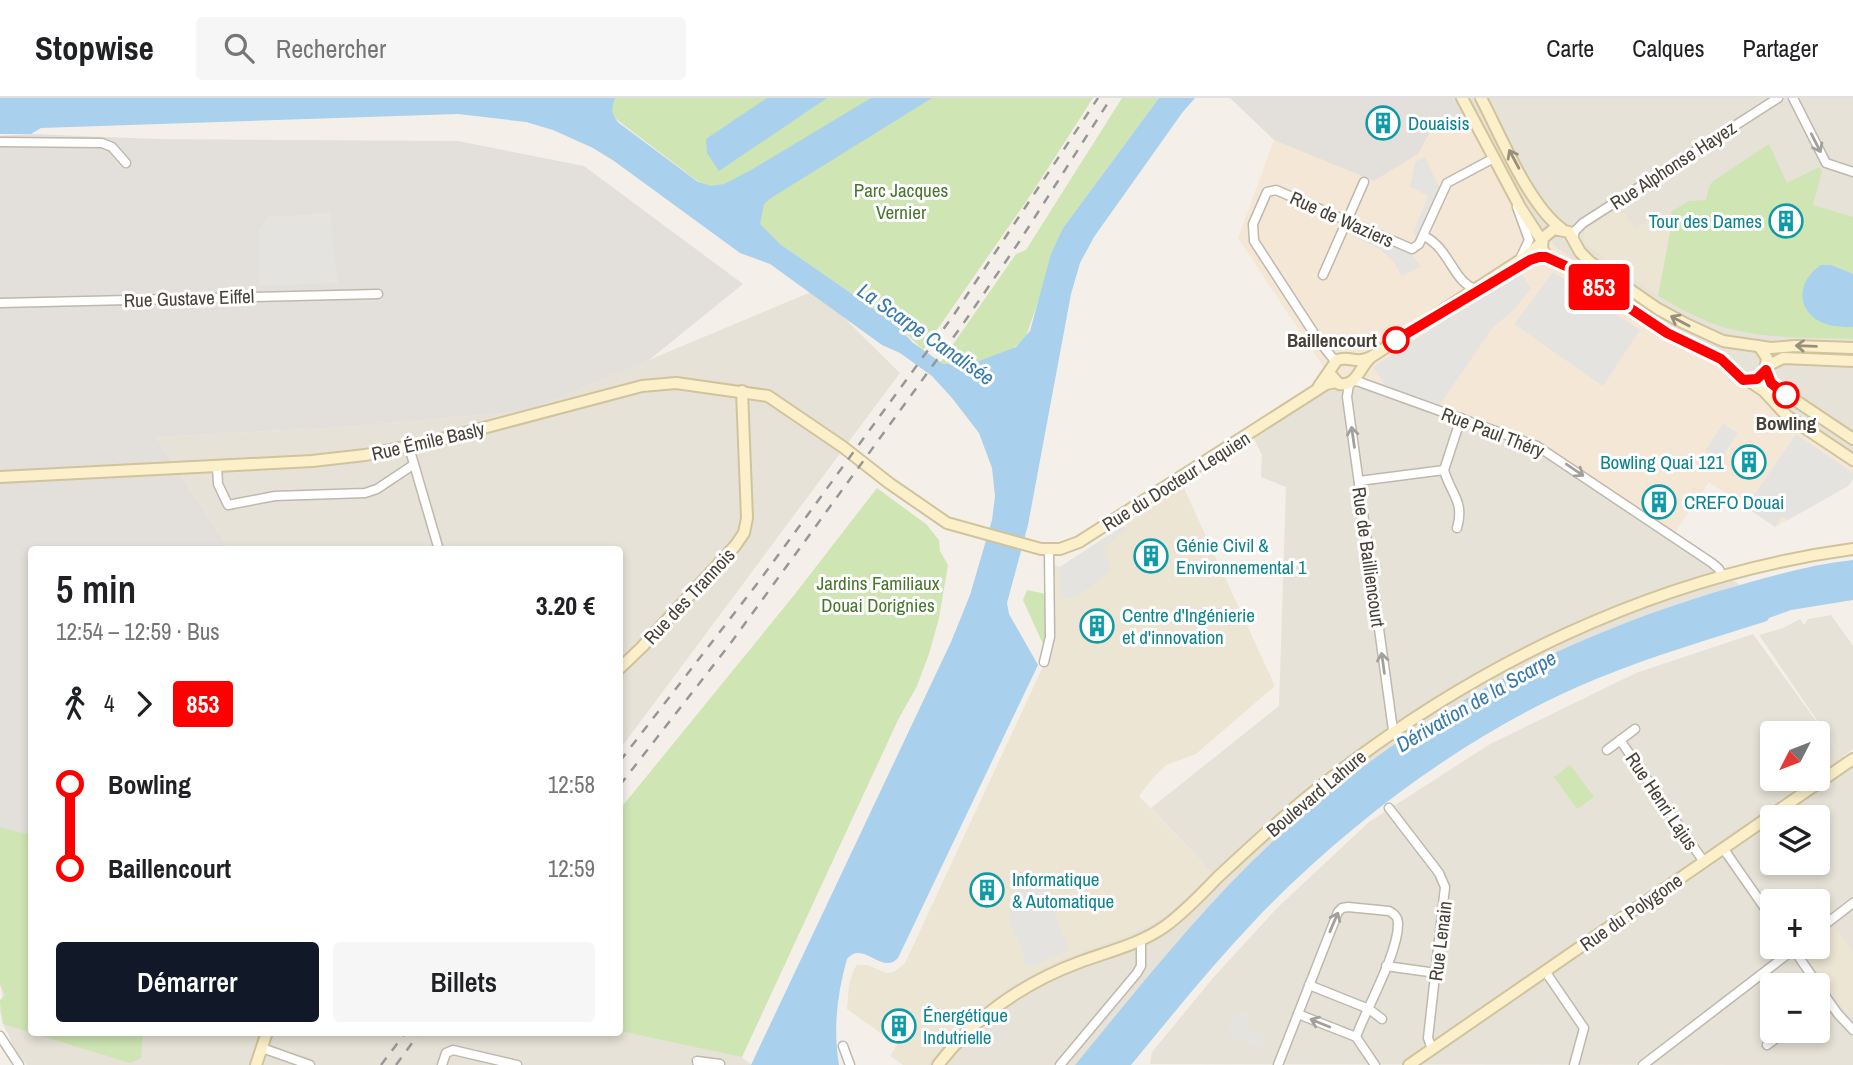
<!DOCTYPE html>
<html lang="fr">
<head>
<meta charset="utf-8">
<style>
	body { margin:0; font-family:"Archivo Narrow",sans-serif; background:#f6f6f6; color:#202124; height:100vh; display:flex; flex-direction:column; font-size:26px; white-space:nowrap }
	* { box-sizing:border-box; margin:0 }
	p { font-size:23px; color:#757577 }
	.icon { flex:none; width:38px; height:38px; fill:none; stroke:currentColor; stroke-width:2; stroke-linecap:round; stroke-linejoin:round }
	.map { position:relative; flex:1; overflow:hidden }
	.drawer { position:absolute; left:28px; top:448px; width:595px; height:490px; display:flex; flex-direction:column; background:#fff; border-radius:7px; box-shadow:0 4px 10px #0003 }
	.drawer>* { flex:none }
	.badge { padding:0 14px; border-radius:5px; font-size:24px; line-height:46px }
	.needle { width:46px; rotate:228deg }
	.buttons { position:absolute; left:1760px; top:623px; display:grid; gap:14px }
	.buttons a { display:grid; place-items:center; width:70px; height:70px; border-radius:7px; background:#fff; box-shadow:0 4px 10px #0003; font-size:35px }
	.map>.badge { position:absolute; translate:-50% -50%; box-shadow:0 0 0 4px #fff }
	.legs { display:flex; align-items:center; gap:10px; height:77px; padding:0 28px; font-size:23px }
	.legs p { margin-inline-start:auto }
	.summary { display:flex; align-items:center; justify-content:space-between; height:119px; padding:0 28px }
	h1 { font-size:38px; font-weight:600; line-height:52px }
	.cta { display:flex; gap:14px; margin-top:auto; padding:14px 28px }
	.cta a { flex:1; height:80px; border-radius:7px; background:#111827; color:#fff; font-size:28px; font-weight:600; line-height:80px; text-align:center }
	.cta a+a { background:#f6f6f6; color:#202124 }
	ul { padding:0 28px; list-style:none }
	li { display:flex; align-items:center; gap:24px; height:84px; font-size:26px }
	li i { display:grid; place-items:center; width:10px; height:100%; margin:0 9px; background:currentColor }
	li i::after { content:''; width:18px; height:18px; margin:-9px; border:5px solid; border-radius:50%; background:#fff }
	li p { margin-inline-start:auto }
	li:first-child i { background:linear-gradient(#0000 50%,currentColor 0) }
	li:last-child i { background:linear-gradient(currentColor 50%,#0000 0) }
	header { display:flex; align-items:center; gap:42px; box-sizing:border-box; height:98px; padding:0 35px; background:#fff; border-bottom:2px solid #e0e0e0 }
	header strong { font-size:33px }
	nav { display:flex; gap:38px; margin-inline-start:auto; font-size:24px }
	.search { width:490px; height:63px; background:#f6f6f6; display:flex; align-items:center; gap:18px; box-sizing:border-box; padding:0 24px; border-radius:7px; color:#757577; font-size:26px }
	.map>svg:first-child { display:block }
	.residential { fill:#e7e2d7; fill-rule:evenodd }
	.commercial { fill:#f4e7d5 }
	.industrial { fill:#e3dfda }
	.education { fill:#ece5d4 }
	.green { fill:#cfe5b4 }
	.parking { fill:#e5e3e0 }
	.water { fill:#a9d0ed }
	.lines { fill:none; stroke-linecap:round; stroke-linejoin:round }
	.street-casing { stroke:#bfb8ac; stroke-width:11 }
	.secondary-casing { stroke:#d1c39b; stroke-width:14 }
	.street { stroke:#fff; stroke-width:8 }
	.secondary { stroke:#fcf0cb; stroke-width:10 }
	.rail { stroke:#979797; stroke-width:2.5; stroke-dasharray:9 9; stroke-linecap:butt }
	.oneway { stroke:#a3a09c }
	.oneway2 { stroke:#98907a }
	.line-1-casing { stroke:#fff; stroke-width:16 }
	.line-1 { stroke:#fe0000; stroke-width:10 }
	.stop-1-dot { fill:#fff; stroke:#fe0000; stroke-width:3.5 }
	.labels { text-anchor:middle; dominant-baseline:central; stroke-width:6; stroke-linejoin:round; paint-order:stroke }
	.culture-label { font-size:19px; fill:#0d838f; stroke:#fff; text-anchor:start }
	.street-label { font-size:19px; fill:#474138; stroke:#fff }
	.park-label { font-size:19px; fill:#48762d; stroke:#fff }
	.stop-label { font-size:19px; font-weight:bold; fill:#474138; stroke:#fff; text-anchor:end }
	.water-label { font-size:21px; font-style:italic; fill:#367aae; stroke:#fff }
</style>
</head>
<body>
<header>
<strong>Stopwise</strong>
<div class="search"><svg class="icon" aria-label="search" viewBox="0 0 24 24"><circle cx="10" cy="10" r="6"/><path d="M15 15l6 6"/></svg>Rechercher</div>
<nav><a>Carte</a><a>Calques</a><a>Partager</a></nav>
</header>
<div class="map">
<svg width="1853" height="967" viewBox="0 0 1853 967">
	<rect width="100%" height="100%" fill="#f4f0e9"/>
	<!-- residential -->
	<g class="residential">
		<path d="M1468,0H1853V367L1554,148L1533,118Z"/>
		<path d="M816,192L900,275L620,651V452L229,451L156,339L344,329L527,313Z"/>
		<path d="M1324,271L1338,288H1362L1535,349L1672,439L1740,487L1684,504L1503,580L1419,630L1338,689L1291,727L1254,762L1185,836L1075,967H927L951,937L976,913L1011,887L1059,862L1125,838L1154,824L1171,813L1212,775L1151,710L1279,608L1286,389L1261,379L1262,357L1249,330L1306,292L1318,281Z"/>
		<path d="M1831,517L1853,548V651L1842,659L1844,660L1853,654V967L1150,966L1152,954L1213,880L1277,810L1369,724L1490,646L1636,575L1753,536L1840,656L1759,537L1783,530L1800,521L1804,527L1808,521ZM1773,635H1818V681H1773ZM1773,719H1818V765H1773ZM1773,803H1818V849H1773ZM1773,887H1818V933H1773Z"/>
		<path d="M0,729L31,737L32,934H620V869L752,967H27L16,953L3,926L0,914V902L3,901L0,886Z"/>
	</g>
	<!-- commercial -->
	<path class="commercial" d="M1474,11L1533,118L1554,148L1853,367V381L1848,388L1775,429L1709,384L1672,439L1535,349L1362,288H1338L1324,270L1238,140L1274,42L1374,83L1418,56L1430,34Z"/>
	<!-- industrial -->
	<g class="industrial">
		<path d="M1230,0H1468L1474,11L1430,34L1418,56L1374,83L1274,42Z"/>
		<path d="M31,36L157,41L458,43L584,68L743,186L649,262L527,313L344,329L156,339L229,451L32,452L31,737L0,729V38Z"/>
	</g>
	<!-- education -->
	<g class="education">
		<path d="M1621,109L1635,131L1659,116L1662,119H1673L1658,198L1583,144L1585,132Z"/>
		<path d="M1183,388L1275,588L1196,656L1166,667L1152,681L1139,698L1212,775L1171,813L1154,824L1125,838L1059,862L1011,887L976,913L951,937L927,967H903L890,958L897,947L847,911L849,887L854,871L857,867H867L887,875L894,874L905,865L1046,562L1052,466L1060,469Z"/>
		<path d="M1834,829L1853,853V912L1850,919L1805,856L1808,849H1818V841Z"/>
	</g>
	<!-- green -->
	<g class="green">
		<path d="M582,0H1093L1032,95L923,252L897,227L780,146L612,18Z"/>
		<path d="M1122,0H1159L1063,130L1026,239C1008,260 967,273 940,265L1016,156L1026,152Z"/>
		<path d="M1769,46L1787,85L1819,69L1822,73L1813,107L1853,119V241C1809,239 1760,242 1717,227C1696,220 1678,209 1658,198L1673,119L1671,114L1689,103L1706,102L1709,89L1712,84Z"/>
		<path d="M877,390L926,426L939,442L940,453L948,467L939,520L929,556L917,588L898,622L742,959L620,933V711L791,501Z"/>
		<path d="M1027,492L1046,496V543L1043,546L1023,502Z"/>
		<path d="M1570,667L1594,699L1577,711L1554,679Z"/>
		<path d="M0,729L31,737L32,934L143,935L141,960L130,965L3,926L0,902L5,897L0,886Z"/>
	</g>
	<!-- parking -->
	<g class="parking">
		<path d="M1425,59L1440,91L1420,139L1413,135L1428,98L1410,89L1415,64Z"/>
		<path d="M330,115L338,185L259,188V131L267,119Z"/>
		<path d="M1353,131L1408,153L1421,168L1402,178L1394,164L1380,151L1353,138Z"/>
		<path d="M1520,174L1531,190L1513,213L1493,229L1439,308L1385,287L1373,269Z"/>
		<path d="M1553,174L1640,232L1603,288L1514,226Z"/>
		<path d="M1723,326L1738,335L1720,362L1705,353Z"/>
		<path d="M1796,336L1853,375V381L1848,388L1788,422L1782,418L1775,429L1746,409Z"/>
		<path d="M1123,428L1126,432L1103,450L1110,465L1109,474L1076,499L1061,501L1060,469Z"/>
		<path d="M1039,776L1069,852L1031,869L1023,865L1024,856L1008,820L1022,784Z"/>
		<path d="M1240,913L1251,917L1248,930L1265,939L1259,950L1230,938L1231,934L1227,931L1232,916L1237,918Z"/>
	</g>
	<!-- water -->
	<g class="water">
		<path d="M0,0H615C611,11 611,17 619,25L698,84L711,88L724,86L751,72L871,0H932L771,100L764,106L760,126L780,146L897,227L912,244L943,266H971L1016,249L1030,233L1051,156L1063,130L1159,0H1195L1182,15L1094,139L1080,165L1071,196L1028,427L1007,505L1009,516L1038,567L898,860C882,878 863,841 847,861C837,896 833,931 839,967H751L951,544L970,497L992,422L995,398L992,370L979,335L952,300L932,278L900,255L882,247L770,166L740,155L614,63L593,50L553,32L526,24L458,16L41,30L31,36H0Z"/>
		<path d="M767,0H827L719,73L707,55L706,41Z"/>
		<path d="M1821,167H1831L1853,176V229C1844,229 1834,229 1826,226C1795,215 1796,183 1821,167Z"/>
		<path d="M1853,462V502L1791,512L1769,520L1767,523C1710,541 1652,558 1596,581C1472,632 1352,722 1259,818C1214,865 1173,916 1131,967H1075C1143,885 1210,798 1291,727C1419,615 1557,542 1719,493C1764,480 1807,467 1853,462Z"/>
	</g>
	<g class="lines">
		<defs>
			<g id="street">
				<path d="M1793,0L1826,65L1853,74"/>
				<path d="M0,44L102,45L112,49L126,65"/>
				<path d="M1517,109L1529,142L1520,161"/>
				<path d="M1424,138C1450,151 1452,182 1475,191"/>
				<path d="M1573,140L1575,133L1583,125L1778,0"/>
				<path d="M1323,177L1364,84"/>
				<path d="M0,205L378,196"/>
				<path d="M1335,263L1319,243L1254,143L1253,126L1267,94L1276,92L1412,151L1419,146L1447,85L1494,60"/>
				<path d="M1354,282L1537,348L1712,465L1719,471L1722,478"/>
				<path d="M1349,286L1347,299L1393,632"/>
				<path d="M409,349L439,452"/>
				<path d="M217,368L218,386L228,407L275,398L365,395L377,391L413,367"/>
				<path d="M1359,383L1444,372"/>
				<path d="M1457,430C1465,403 1450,395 1444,372L1461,320"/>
				<path d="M1044,564L1050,539L1049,452"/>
				<path d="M1620,642L1704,764"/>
				<path d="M1607,652L1635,631"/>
				<path d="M1389,710L1439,775L1445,789L1428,940L1432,951"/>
				<path d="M1723,750L1773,822"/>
				<path d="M1818,832L1853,805"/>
				<path d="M1792,849L1818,887"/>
				<path d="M1386,868L1436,875"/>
				<path d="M1545,873L1584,930L1574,967"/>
				<path d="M1309,887L1369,911L1382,921"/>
				<path d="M1818,888L1838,916L1853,932"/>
				<path d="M1818,908L1827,901"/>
				<path d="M1298,916L1356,939L1375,967"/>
				<path d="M0,938L19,967"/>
				<path d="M1767,947L1786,933"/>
				<path d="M843,948L850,967"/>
				<path d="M262,950L310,967"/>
				<path d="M442,967L446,955L453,952L517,967"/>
				<path d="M698,967L697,963L720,966"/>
				<path d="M1060,967L1137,875L1141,868V841"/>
				<path d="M1278,967L1338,814L1342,810L1348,809L1389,813C1395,816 1398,819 1398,825C1399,854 1366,911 1356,939"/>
				<path d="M1643,967L1797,849"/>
			</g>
			<g id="secondary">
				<path d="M1462,0L1520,109L1542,143"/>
				<path d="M1481,0C1500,36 1529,108 1562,131"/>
				<path d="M1759,248L1767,260L1765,274L1754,282L1738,279L1721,261L1667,235L1572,172L1548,161L1542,150L1543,140L1554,131L1569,134L1580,154L1590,164L1658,211L1684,225L1723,243L1771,250L1795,248L1853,250"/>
				<path d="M1767,268L1783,260L1853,263"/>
				<path d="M1766,272L1769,281L1774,288L1853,341"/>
				<path d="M1332,278L1339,286C1356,289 1359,271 1369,261"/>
				<path d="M1749,283L1764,293L1787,318L1853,362"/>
				<path d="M1319,288L1337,262C1351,257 1354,267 1371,259L1528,157L1541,145"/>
				<path d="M0,379L312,363L365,357L434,343L642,288L676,285L768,298L843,349L889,385L947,425L1041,451H1060L1079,444L1326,286L1336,284"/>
				<path d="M620,570L642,549L735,448L744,435L747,420L742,293"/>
				<path d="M256,967L267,934"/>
				<path d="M938,967C975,919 1023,885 1080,864C1107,854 1140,846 1164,829C1184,815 1201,796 1219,778C1249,750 1279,722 1311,696C1466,570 1653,478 1853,451"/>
				<path d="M1409,967L1853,661"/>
			</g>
		</defs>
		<!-- street casing -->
		<use href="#street" class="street-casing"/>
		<!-- secondary casing -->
		<use href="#secondary" class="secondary-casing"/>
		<!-- street -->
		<use href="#street" class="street"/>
		<!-- secondary -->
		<use href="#secondary" class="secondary"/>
		<!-- rail -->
		<g class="rail">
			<path d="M620,663L760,482L953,218L1098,0"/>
			<path d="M620,687L730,546L963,226L1019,144L1111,0"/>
			<path d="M381,967L406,934"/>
			<path d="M396,967L420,934"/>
		</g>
	</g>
	<!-- one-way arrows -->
	<defs><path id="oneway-shaft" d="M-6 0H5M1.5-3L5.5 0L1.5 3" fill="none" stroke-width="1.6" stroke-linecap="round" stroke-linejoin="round" transform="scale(1.75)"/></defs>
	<g class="oneway">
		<use href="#oneway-shaft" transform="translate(1816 45) rotate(63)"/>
		<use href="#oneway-shaft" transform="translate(1353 339) rotate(-98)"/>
		<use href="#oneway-shaft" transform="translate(1575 372) rotate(34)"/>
		<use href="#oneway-shaft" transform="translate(1383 565) rotate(-98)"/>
		<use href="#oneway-shaft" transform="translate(1334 824) rotate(-67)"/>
		<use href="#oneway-shaft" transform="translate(1320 925) rotate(-158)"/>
	</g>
	<g class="oneway2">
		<use href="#oneway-shaft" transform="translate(1514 61) rotate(-118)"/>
		<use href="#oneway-shaft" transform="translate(1680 223) rotate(-152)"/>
		<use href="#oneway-shaft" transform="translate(1806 248) rotate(-178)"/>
	</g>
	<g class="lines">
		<defs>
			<path id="line-1" d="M1396,242L1530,162L1539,159H1546L1568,169L1667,235L1721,261L1743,282L1757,281L1766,272L1771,285L1786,297"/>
		</defs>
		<!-- line-1 casing -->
		<use href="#line-1" class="line-1-casing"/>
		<!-- line-1 -->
		<use href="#line-1" class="line-1"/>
	</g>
	<!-- icons -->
	<defs>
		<symbol id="building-ring" viewBox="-11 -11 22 22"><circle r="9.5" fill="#fff" stroke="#0f9aa8" stroke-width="1.5"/><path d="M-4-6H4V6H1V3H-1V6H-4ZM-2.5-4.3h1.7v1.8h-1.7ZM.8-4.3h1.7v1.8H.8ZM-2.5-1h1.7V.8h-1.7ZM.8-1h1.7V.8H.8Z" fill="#0f9aa8"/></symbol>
	</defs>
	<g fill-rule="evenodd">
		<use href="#building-ring" x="1364" y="6" width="38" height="38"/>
		<use href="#building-ring" x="1767" y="104" width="38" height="38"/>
		<use href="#building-ring" x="1730" y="345" width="38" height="38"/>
		<use href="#building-ring" x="1640" y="385" width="38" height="38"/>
		<use href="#building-ring" x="1132" y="439" width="38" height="38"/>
		<use href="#building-ring" x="1078" y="509" width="38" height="38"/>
		<use href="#building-ring" x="968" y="773" width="38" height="38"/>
		<use href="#building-ring" x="880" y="909" width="38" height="38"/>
	</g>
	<!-- markers -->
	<g class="stop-1-dot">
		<circle cx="1396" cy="242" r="12"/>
		<circle cx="1786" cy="297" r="12"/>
	</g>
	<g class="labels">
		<!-- culture labels -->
		<g class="culture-label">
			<text x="1408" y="25">Douaisis</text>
			<text x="1762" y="123" text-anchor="end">Tour des Dames</text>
			<text x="1724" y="364" text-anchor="end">Bowling Quai 121</text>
			<text x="1684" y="404">CREFO Douai</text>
			<text x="1176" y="447">Génie Civil &amp;<tspan x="1176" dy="22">Environnemental 1</tspan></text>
			<text x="1122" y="517">Centre d'Ingénierie<tspan x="1122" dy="22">et d'innovation</tspan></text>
			<text x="1012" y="781">Informatique<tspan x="1012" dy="22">&amp; Automatique</tspan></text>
			<text x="923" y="917">Énergétique<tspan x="923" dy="22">Indutrielle</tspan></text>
		</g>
		<!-- street labels -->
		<g class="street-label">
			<text transform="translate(1673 67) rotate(-33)">Rue Alphonse Hayez</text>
			<text transform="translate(1342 121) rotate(24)">Rue de Waziers</text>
			<text transform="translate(189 200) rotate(-2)">Rue Gustave Eiffel</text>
			<text transform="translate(1493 334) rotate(21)">Rue Paul Théry</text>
			<text transform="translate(428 343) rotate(-13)">Rue Émile Basly</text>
			<text transform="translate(1176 383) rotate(-32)">Rue du Docteur Lequien</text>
			<text transform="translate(1369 459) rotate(82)">Rue de Bailliencourt</text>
			<text transform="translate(689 498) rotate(-47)">Rue des Trannois</text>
			<text transform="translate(1316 695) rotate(-40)">Boulevard Lahure</text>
			<text transform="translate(1662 703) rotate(56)">Rue Henri Lajus</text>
			<text transform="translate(1631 814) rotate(-35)">Rue du Polygone</text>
			<text transform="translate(1440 843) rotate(-83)">Rue Lenain</text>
		</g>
		<!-- park labels -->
		<g class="park-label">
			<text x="901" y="92">Parc Jacques<tspan x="901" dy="22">Vernier</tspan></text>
			<text x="878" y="485">Jardins Familiaux<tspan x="878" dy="22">Douai Dorignies</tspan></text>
		</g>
		<!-- stop labels -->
		<g class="stop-label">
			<text x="1377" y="242">Baillencourt</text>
			<text x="1786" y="325" text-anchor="middle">Bowling</text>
		</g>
		<!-- water labels -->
		<g class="water-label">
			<text transform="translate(926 236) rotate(35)">La Scarpe Canalisée</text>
			<text transform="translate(1476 603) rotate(-30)">Dérivation de la Scarpe</text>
		</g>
	</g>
</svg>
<div class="buttons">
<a><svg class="needle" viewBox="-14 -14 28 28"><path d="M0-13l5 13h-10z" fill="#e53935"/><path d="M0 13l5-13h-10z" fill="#757577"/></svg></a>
<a><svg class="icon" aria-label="layers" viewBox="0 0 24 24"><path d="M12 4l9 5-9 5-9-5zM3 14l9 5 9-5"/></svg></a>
<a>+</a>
<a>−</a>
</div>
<b class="badge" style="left:1599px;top:189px;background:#fe0000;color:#fff">853</b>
<section class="drawer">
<div class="summary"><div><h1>5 min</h1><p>12:54 – 12:59 · Bus</p></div><b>3.20 €</b></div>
<div class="legs"><svg class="icon" aria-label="walk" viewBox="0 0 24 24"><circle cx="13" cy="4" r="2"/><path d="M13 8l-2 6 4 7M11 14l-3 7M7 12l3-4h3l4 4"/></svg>4<svg class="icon" aria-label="forward" viewBox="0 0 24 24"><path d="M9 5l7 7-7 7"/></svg><b class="badge" style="background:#fe0000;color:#fff">853</b></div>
<ul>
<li><i style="color:#fe0000"></i><b>Bowling</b><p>12:58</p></li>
<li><i style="color:#fe0000"></i><b>Baillencourt</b><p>12:59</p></li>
</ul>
<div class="cta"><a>Démarrer</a><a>Billets</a></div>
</section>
</div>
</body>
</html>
